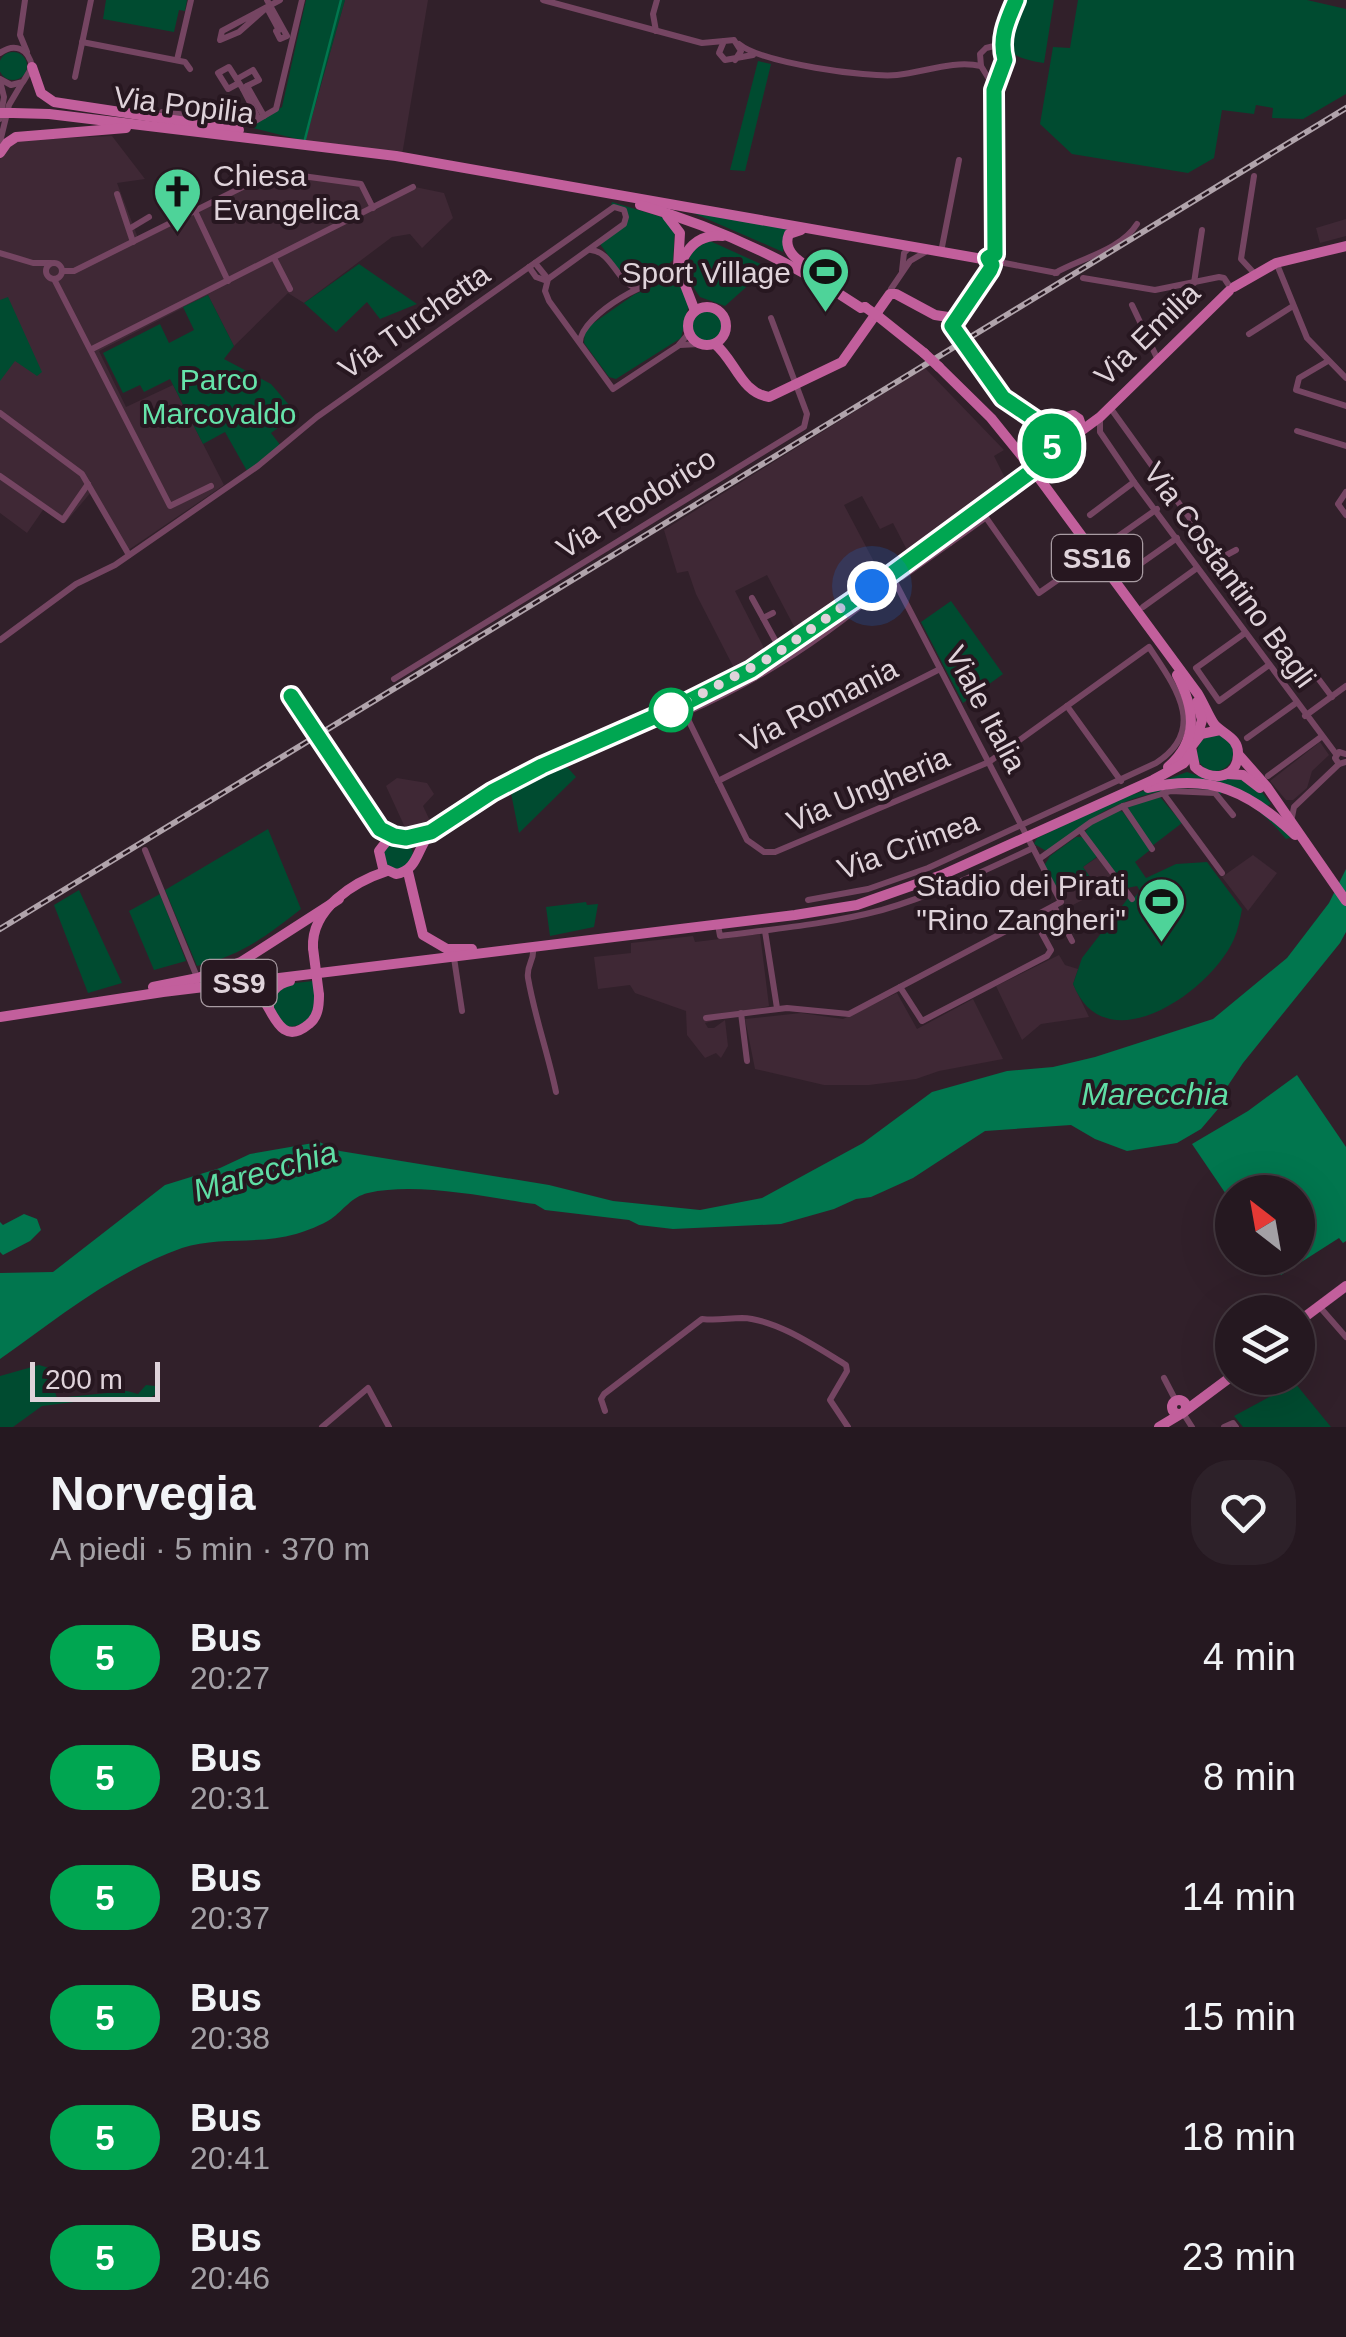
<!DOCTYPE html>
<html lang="it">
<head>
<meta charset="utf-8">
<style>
	body { margin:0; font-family:Helvetica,sans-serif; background:#2d2129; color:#f1f3f6; height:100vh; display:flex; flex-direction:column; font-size:38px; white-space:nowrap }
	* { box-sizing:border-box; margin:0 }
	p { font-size:32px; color:#a3a0a5 }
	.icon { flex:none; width:55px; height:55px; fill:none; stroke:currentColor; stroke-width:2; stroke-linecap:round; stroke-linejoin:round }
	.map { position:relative; height:1427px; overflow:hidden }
	.sheet { display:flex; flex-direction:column; background:#251820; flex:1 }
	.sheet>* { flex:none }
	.badge { padding:0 20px; border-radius:32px; font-size:35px; line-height:65px }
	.needle { width:65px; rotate:329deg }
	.controls { position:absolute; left:1215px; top:1175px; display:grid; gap:20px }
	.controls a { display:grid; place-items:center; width:100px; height:100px; border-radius:50%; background:#251820; box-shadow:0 10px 40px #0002,0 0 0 2px #42373e; font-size:50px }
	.scale { position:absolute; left:30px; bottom:25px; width:130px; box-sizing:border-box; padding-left:10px; border:5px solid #dfd3da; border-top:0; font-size:28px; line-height:35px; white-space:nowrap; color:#dfd3da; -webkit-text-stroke:8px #271720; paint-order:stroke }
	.you { position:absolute; width:50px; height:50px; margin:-25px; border:8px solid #fff; border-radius:50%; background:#1a73e8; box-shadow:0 0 0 15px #1a73e833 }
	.map>.badge { position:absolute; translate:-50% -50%; box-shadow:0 0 0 5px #fff }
	.round { display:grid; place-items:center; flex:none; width:105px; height:105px; border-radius:40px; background:#2d2129 }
	.headline { display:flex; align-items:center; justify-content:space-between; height:170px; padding:0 50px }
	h1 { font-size:48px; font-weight:800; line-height:75px }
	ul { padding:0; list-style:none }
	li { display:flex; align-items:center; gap:30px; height:120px; padding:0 50px }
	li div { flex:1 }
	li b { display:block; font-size:38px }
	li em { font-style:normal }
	li .badge { min-width:110px; font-weight:700; text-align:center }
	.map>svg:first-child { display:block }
	.built { fill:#3f2835 }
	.green { fill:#004b30 }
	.water { fill:#01764e }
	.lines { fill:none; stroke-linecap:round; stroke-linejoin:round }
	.stream { stroke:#01764e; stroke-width:2.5 }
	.major-tunnel { stroke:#4b3b44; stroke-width:10; stroke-dasharray:10 5; stroke-linecap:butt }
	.minor { stroke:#754562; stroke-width:6 }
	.major { stroke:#c25f9c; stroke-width:10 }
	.rail-casing { stroke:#b0a3ab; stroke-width:6 }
	.rail { stroke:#271720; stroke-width:2.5; stroke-dasharray:8; stroke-linecap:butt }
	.major-bridge { stroke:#c25f9c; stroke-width:10 }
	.line-casing { stroke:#fff; stroke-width:22 }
	.line { stroke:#00a651; stroke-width:15 }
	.walk { stroke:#dfd3da; stroke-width:10; stroke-dasharray:0 18 }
	.stop-dot { fill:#fff; stroke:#00a651; stroke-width:5 }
	.labels { text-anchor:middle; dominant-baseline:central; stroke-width:8; stroke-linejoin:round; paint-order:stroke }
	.shield { fill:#271720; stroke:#a89ba2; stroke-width:2.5 }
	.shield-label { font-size:28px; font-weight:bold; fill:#dfd3da }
	.street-label { font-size:30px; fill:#dfd3da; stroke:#271720 }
	.poi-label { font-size:30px; fill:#dfd3da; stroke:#271720; text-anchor:end }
	.park-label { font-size:30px; fill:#65e4aa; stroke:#271720 }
	.water-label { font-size:32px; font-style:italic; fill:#5fdea5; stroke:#271720 }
</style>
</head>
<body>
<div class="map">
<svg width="1346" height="1427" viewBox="0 0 1346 1427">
	<rect width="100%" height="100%" fill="#31202a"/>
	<!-- built -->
	<g class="built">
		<path d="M345,0H428L402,155L305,141Z"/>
		<path d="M112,136L145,179L117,183L138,238L276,172L362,182L375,205L415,187L444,193L453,218L422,248L410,234L392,237L304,303L288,293L234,346L208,295L99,351L126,407L173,385L224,485L127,551L92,491L65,523L45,507L27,533L0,513V141Z"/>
		<path d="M1346,219V236L1320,243L1316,228Z"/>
		<path d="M925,368L1004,450L994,456L1007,482L908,552L893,523L880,529L862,496L844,505L880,573L797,632L767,575L735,591L766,652L751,657V661L735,670L696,594L688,571L677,573L664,530Z"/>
		<path d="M1320,742L1329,755L1312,771L1307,788L1293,800H1286L1270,781Z"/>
		<path d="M397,778L427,783L434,794L423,806L431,823L419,833L408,834L386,786Z"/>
		<path d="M1253,855L1277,873L1248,911L1222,877Z"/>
		<path d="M1098,857L1117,883L1102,893L1100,891L1067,908L1059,893L1090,877L1083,867Z"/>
		<path d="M760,934L769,1006L705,1023L708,1028H714L725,1020L728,1046L721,1058L716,1053L705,1058L687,1035L686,1011L635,993L630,985L598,989L594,957L631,953V943L693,936L695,942Z"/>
		<path d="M1059,955L1065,965L1078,969L1073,984L1089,1017L1041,1024L1022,1040L996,986Z"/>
		<path d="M897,993L917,1029L973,999L1003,1059L939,1071L916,1079L869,1085H824L755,1069L745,1019L801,1013L843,1019Z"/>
	</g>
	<!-- green -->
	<g class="green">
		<path d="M106,0H187L185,11L179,10L174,32L103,19Z"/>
		<path d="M306,0H345L305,141L249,127L282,107Z"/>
		<path d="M1023,0H1054L1044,63C991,55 1007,39 1023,0Z"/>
		<path d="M1078,0H1307L1346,9V94L1303,119L1272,118L1273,108L1256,105L1254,114L1222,110L1214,158L1188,173L1072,154L1040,124L1053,47L1070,48Z"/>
		<circle cx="13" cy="66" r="14"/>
		<path d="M758,61L771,64L745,171L730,170Z"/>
		<path d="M612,202L662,217L675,230L673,260L660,272L662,277L634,285L627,281L600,244L623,227L628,215L611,206Z"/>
		<path d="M691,212L791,228L783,237V252Z"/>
		<path d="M710,241L763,265L762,273L725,306L700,297C684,275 681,251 710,241Z"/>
		<path d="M359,264L417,304L380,319L367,302L336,332L304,303Z"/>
		<path d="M667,281L679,284L689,304L681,338L616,379L609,377L584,343L585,329L635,294Z"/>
		<path d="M208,295L234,346L224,359L271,384L297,414L271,433L281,446L247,471L225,432L203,444L170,379L144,392L140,385L123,393L103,353L160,324L169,343L194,330L183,307Z"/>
		<path d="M8,297L42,372L37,376L15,361L0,381V300Z"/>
		<circle cx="707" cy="326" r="15"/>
		<path d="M951,601L1003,674L963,703L921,622Z"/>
		<circle cx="1215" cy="753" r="18"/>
		<path d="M557,765L568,768L576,777L519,833L510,788Z"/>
		<path d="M1187,772L1205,778L1235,776L1258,787L1271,804L1267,806L1254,798L1162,781Z"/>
		<path d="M1187,783C1227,787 1270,801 1292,837L1286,839C1267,816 1250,802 1222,792L1220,795C1189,777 1120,799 1092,819C1077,829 1064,843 1048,852L1034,844L1037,838C1084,817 1135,785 1187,783Z"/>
		<path d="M1160,797L1182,823L1152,846L1127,810L1128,807Z"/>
		<path d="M1118,810L1123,812L1150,850L1135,862L1146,878L1176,864L1207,862L1242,909C1240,919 1238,930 1234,939C1211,992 1105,1065 1073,984L1082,958L1129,897L1134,898L1140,891L1137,886L1127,888L1085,832L1091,824Z"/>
		<path d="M268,829L301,909C265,937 242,955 197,966L165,890Z"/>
		<path d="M1076,837H1084L1098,856L1083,867L1090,877L1059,892L1044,866L1050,856Z"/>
		<circle cx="398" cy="855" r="15"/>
		<path d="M79,890L122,983L88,993L54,905Z"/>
		<path d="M160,894L186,961L154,970L129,911Z"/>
		<path d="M586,902L587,905L598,904L594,927L550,936L546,907Z"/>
		<path d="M313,981C316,1004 316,1025 288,1027L274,1016L273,995L286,984Z"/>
		<path d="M39,1365L56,1370L67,1378L55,1392L57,1398L127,1391L138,1394L146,1385L155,1386L158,1393L143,1402L114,1397L42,1406L13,1427H0V1376Z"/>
		<path d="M1295,1383L1331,1427H1243L1234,1416Z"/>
	</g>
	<!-- water -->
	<g class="water">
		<path d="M1346,869V932L1340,943L1243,1063L1227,1087L1218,1109L1201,1129L1177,1143L1127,1151L1095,1139L1071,1125L985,1131L913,1178L871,1197L856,1199L834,1209L781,1224L673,1229L639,1225L629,1220L545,1210L535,1204C485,1197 417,1182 368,1193C351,1197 344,1210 331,1219C322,1225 306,1231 296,1234C259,1245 218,1236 182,1248C114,1272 58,1318 0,1359V1273L53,1272L165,1185L220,1168L250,1154L319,1142L340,1151L549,1185L613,1201L700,1210L762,1198L863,1143L932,1092L1007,1071L1053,1067L1095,1057L1213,1019L1287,958L1329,903Z"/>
		<path d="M1297,1075L1346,1147V1241L1343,1243L1339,1238L1281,1275L1269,1258H1298V1192H1232V1203L1192,1144L1248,1111Z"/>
		<path d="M24,1214L37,1219L41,1230L30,1241L3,1255L0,1252V1222L3,1225Z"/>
	</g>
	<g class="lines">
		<!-- stream -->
		<path class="stream" d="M305,139L341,0"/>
		<!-- major-tunnel -->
		<path class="major-tunnel" d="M960,337L966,347"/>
		<!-- minor -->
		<g class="minor">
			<path d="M25,0L20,35L27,52"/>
			<path d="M543,0L702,43L724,41"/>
			<path d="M267,8L279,30L276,31L280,39L287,36L267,0"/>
			<path d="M265,9L239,32L220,40L222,31L280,0"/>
			<path d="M656,31L653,14L657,0"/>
			<path d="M82,42L185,62L190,69"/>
			<path d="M739,44C762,63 867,78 897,75C925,72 953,60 981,66"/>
			<path d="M0,53C15,42 29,49 32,67L23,82L11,85L0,79"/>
			<path d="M177,60L191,0"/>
			<path d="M735,60L741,51L734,40L724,41L719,53L725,60L753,55"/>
			<path d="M75,77L91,0"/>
			<path d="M237,79L253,70L259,80L247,86"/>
			<path d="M239,83L228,89L218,73L229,67L243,89L247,86L264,116"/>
			<path d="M992,84L981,66L980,54L986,48L994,46L1016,0"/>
			<path d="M243,89L258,118"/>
			<path d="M162,112L252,123L276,109L302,0"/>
			<path d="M0,119L4,97L0,81"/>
			<path d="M0,142L9,105L22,83"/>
			<path d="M117,194L133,242"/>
			<path d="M195,211L228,281"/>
			<path d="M129,229L149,217"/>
			<path d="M591,250C612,252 616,281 636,288"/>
			<path d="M941,252L959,160"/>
			<path d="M0,253L33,263H51"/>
			<path d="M995,254L994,89L1005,60L1001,49L1003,31"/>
			<path d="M274,258L290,289"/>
			<path d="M999,262L1057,273"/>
			<circle cx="54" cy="271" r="8"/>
			<path d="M535,263L548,279"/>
			<path d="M529,267L536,277L547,281"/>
			<path d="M1278,267L1307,338L1346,378"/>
			<path d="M63,271H74L273,172L361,184L373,208"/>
			<path d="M902,271L904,253L909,248"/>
			<path d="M1055,273C1079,259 1121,250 1137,224"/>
			<path d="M1254,273L1241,259L1254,176"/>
			<path d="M1083,278L1155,290L1219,277L1224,278L1230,287"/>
			<path d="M54,279L170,506L211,486"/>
			<path d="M1194,283L1202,230"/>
			<path d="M891,289L910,261L927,251"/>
			<path d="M1132,305L1158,360"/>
			<path d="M1249,334L1293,306"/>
			<path d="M580,342C581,315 655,272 681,279"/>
			<path d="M680,345L699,344"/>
			<path d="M92,349L413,187"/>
			<path d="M1328,361L1299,378L1296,390L1346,406"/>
			<path d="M1109,406L1219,559L1236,550"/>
			<path d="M0,413L82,474L129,555"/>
			<path d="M1100,418V432L1134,482L1336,754"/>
			<path d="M1297,431L1346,446"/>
			<path d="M0,476L63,520L88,484"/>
			<path d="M1346,492L1338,504L1346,515"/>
			<path d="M980,509L1039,593L1082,563"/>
			<path d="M1090,515L1134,482"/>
			<path d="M950,543L985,518"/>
			<path d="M1103,547L1157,509"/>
			<path d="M1123,576L1177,538"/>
			<path d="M902,577L950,543L944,535"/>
			<path d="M752,598L780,649"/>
			<path d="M1143,607L1197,568"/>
			<path d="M763,618L773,613"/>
			<path d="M1245,633L1196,668L1219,701L1269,665"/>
			<path d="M0,640L76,584L115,565L258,466L317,417L614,207L624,210L626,217L624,224L548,279L545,291L549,301L613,389L678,346L689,333"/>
			<path d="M1311,669L1332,697"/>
			<path d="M394,679L804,427L807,414L771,318"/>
			<path d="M681,705L747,840L764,852H775L989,762L1149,647C1174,685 1209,729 1156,763L928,868L868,889L808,900"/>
			<path d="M1067,706L1121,781"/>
			<path d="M685,713C758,681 829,635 889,582"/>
			<path d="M1305,716L1346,686"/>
			<path d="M1247,738L1296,703"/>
			<path d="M1346,754L1339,752L1335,758L1339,764L1346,762"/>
			<path d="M1268,776L1321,737"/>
			<path d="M718,781L940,669"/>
			<path d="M1163,793L1222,873"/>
			<path d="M1123,806L1152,849"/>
			<path d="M1292,817L1294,807L1339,764"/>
			<path d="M1081,831L1132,899"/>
			<path d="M145,850L197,977"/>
			<path d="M1039,859L1091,822L1123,806L1171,791L1215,793L1233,815"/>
			<path d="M1054,906L1072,941"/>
			<path d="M718,925L720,936C774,929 829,924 882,910C934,895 984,871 1033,848"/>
			<path d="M765,931L777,1008"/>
			<path d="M533,948C535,960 526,965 528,978C535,1018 548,1053 556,1092"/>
			<path d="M454,958L462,1011"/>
			<path d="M900,987L922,1021L1047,956L1051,950L1033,917"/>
			<path d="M741,1013L747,1061"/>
			<path d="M706,1018L787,1008L849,1014L1061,902L894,580"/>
			<path d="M1318,1305L1346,1337"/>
			<path d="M1164,1378L1176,1401"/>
			<path d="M605,1411L601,1399L604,1394L702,1319C718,1321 728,1318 742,1318C776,1319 818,1348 846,1365L847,1371L830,1400L848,1427"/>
			<path d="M1183,1413L1192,1427"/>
			<path d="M322,1427L368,1388L389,1427"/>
			<path d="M1224,1427L1233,1423L1236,1427"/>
		</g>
		<!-- major -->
		<g class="major">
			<path d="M32,67L41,93L54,102L239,130"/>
			<path d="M13,113L49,114L396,156L988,260"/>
			<path d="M0,153L7,143L16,137L126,128"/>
			<path d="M640,205C720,228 792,262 861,308L865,307"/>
			<path d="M667,216L680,233L678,267L695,311"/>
			<path d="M801,230L789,234C779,257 815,269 830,281"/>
			<path d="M682,261C690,243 703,234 723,236"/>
			<path d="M1234,287L1276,263L1346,246"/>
			<circle cx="707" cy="326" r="19"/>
			<path d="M879,317L924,353"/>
			<path d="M952,326L992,265L999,262L995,254"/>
			<path d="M715,344C735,360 741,393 769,397L842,362L890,294H896L935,315L948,317"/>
			<path d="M966,347L1003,398L1046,425L1055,441L1063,444"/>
			<path d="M939,367L991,418L1025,460"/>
			<path d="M1081,431L1100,417L1229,291"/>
			<path d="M1036,474L1198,694C1204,704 1208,715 1214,724C1223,735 1239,737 1238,755C1237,780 1209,781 1195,767L1191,747L1201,734L1220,730"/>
			<path d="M1197,737L1202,720L1197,702"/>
			<path d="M1238,754L1267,787L1346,901"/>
			<path d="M1168,767C1199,740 1195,709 1177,675"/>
			<path d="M1227,774L1243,775L1260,788"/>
			<path d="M1148,788C1211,773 1250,792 1295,835"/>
			<path d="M431,832C417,847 418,871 396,874L383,868L379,851L389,838L417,837L431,832L492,792L542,766L650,719L751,670L887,577L1044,462L1058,447L1075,439L1082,428L1079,419L1073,415L1052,421L1037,419"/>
			<path d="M408,872L423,935L447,949H472"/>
			<path d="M313,948C311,909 353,882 387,871"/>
			<path d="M153,987L198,978L241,962L339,899"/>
			<path d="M235,988C243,988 251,987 258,993C272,1004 278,1050 309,1024C318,1017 319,1006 319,995"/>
			<path d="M269,1007C269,993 277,984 290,981"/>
			<path d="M0,1017L163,992L795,915L857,905L942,875L1153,780L1184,763L1191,753"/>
			<path d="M1298,1322L1346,1286"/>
			<circle cx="1179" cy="1407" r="7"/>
			<path d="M1185,1411L1232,1376"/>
			<path d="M1159,1427L1179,1415"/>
		</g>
		<defs>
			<path id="rail" d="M0,929L1346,108"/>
		</defs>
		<!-- rail casing -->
		<use href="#rail" class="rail-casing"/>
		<!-- rail -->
		<use href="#rail" class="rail"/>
		<!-- major-bridge -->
		<g class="major-bridge">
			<path d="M0,113H13"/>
			<path d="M865,307L879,317"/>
			<path d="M924,353L939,367"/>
			<path d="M1025,460L1036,474"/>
			<path d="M313,948L319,995"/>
		</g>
	</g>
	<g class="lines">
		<defs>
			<path id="line" d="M291,696L380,829L394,836L406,838L431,832L492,792L542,766L681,705L751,670L890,575L1044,462L1051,450L1049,429L1003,398L952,326L990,270L992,265L988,258L995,254L994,90L1005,60C999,38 1007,21 1016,0"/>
		</defs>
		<!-- line casing -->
		<use href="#line" class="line-casing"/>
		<!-- line -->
		<use href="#line" class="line"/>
		<!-- walk -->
		<path class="walk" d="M671,710L773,656L872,586"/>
	</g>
	<!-- icons -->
	<defs>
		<symbol id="church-pin" viewBox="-11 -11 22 30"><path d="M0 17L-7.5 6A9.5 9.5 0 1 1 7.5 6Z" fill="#4ed399" stroke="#271720"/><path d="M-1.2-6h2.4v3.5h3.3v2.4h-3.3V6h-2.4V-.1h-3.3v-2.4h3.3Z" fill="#111"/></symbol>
		<symbol id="stadium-pin" viewBox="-11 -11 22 30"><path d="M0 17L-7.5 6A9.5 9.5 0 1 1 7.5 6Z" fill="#4ed399" stroke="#271720"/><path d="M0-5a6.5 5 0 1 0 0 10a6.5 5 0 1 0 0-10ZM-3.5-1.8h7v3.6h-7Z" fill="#111"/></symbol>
	</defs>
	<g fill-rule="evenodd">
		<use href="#church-pin" x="150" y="164" width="55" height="75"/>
		<use href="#stadium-pin" x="798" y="244" width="55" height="75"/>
		<use href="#stadium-pin" x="1134" y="874" width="55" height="75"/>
	</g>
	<!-- markers -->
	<circle class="stop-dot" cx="671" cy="710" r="20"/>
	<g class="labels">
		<!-- shield labels -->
		<g class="shield">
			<rect x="1052" y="535" width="90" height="46" rx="8"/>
			<rect x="201.5" y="960" width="75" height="46" rx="8"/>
		</g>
		<g class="shield-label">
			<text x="1097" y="558">SS16</text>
			<text x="239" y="983">SS9</text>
		</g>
		<!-- street labels -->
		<g class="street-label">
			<text transform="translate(184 105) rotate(7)">Via Popilia</text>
			<text transform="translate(414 321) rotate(-35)">Via Turchetta</text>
			<text transform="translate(1147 334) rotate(-44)">Via Emilia</text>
			<text transform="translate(636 503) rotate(-32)">Via Teodorico</text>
			<text transform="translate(1230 575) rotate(54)">Via Costantino Bagli</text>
			<text transform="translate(819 705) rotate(-27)">Via Romania</text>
			<text transform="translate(986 709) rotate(62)">Viale Italia</text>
			<text transform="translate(868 789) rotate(-23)">Via Ungheria</text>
			<text transform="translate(908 845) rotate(-20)">Via Crimea</text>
		</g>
		<!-- poi labels -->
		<g class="poi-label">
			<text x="213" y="175" text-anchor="start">Chiesa<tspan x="213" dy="34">Evangelica</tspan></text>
			<text x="791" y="272">Sport Village</text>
			<text x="1126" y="885">Stadio dei Pirati<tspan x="1126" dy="34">"Rino Zangheri"</tspan></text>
		</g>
		<!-- park labels -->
		<g class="park-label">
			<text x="219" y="379">Parco<tspan x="219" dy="34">Marcovaldo</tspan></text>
		</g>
		<!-- water labels -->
		<g class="water-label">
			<text x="1155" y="1094">Marecchia</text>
			<text transform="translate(265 1171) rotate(-16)">Marecchia</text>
		</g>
	</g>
</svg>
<div class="controls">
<a><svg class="needle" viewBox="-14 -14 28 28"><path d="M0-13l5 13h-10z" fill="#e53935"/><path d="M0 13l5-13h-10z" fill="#a3a0a5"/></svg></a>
<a><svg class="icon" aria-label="layers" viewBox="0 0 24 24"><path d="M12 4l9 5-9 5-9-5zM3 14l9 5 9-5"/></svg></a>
</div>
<div class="scale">200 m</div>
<div class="you" style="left:872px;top:586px"></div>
<b class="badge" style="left:1052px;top:446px;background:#00a651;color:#fff">5</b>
</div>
<section class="sheet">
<div class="headline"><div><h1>Norvegia</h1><p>A piedi · 5 min · 370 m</p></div><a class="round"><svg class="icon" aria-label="heart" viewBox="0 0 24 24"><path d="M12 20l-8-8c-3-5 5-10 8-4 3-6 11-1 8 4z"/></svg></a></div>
<ul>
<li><span class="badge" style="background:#00a651;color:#fff">5</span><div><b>Bus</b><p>20:27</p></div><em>4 min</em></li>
<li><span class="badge" style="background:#00a651;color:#fff">5</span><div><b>Bus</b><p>20:31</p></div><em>8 min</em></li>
<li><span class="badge" style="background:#00a651;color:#fff">5</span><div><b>Bus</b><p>20:37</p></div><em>14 min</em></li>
<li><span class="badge" style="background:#00a651;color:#fff">5</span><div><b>Bus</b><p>20:38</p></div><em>15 min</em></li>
<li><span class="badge" style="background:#00a651;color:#fff">5</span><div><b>Bus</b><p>20:41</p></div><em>18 min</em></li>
<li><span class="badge" style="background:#00a651;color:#fff">5</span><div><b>Bus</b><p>20:46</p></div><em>23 min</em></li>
</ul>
</section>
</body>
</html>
